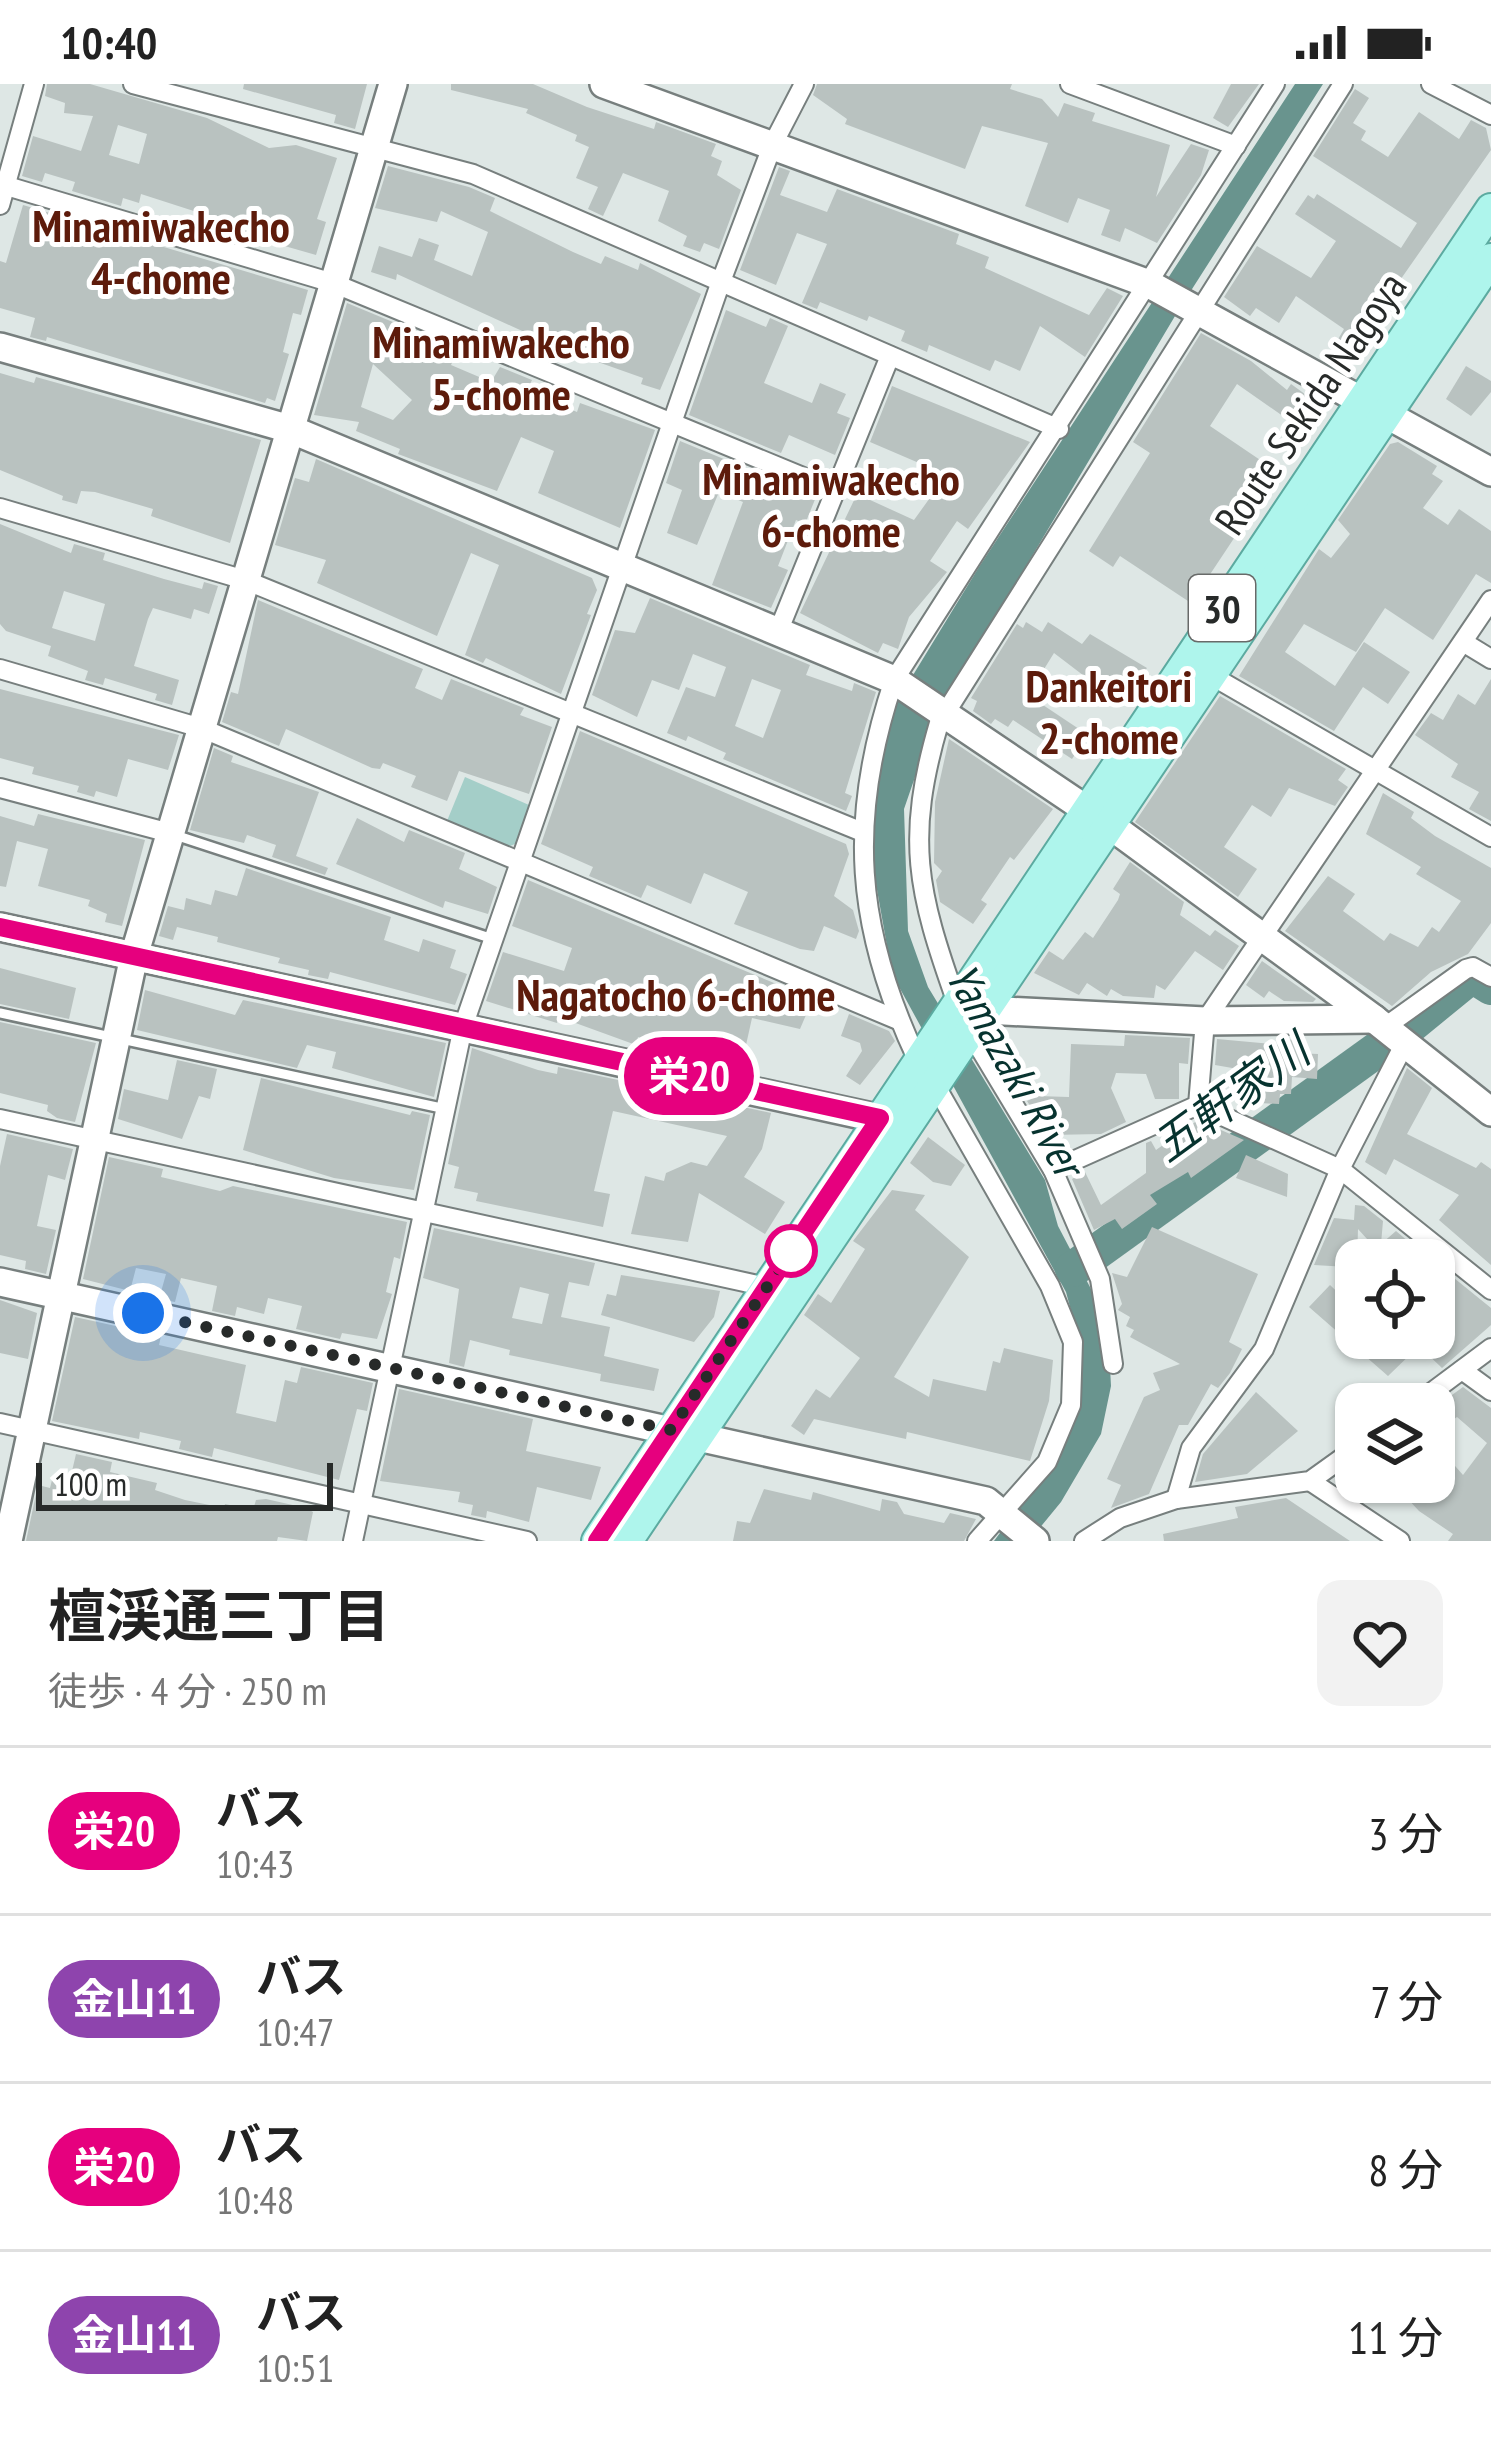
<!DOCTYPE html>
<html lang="ja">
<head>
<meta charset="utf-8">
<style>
	body { margin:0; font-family:"PT Sans Narrow","Noto Sans JP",sans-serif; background:#f2f2f2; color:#222; height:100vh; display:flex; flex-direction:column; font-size:45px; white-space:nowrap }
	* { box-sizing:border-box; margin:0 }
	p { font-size:39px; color:#767676 }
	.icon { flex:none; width:66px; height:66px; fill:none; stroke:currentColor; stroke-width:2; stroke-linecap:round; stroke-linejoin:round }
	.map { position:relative; height:1457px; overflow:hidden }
	.details { display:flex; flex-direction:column; background:#fff; flex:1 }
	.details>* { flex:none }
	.badge { padding:0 24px; border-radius:39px; font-size:42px; line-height:78px }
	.controls { position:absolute; left:1335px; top:1155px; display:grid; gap:24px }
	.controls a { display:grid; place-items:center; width:120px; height:120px; border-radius:24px; background:#fff; box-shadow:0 3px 9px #0004; font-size:60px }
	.scale { position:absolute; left:36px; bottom:30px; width:297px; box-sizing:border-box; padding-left:12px; border:6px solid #272a29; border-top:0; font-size:33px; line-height:42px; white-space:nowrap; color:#272a29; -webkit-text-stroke:9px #fff; paint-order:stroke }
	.you { position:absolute; width:60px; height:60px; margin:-30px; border:9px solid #fff; border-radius:50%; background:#1a73e8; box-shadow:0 0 0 18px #1a73e833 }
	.map>.badge { position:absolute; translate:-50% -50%; box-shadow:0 0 0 6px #fff }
	.round { display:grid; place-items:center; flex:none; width:126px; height:126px; border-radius:24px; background:#f2f2f2 }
	.headline { display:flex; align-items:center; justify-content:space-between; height:204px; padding:0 48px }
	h1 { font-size:57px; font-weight:700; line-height:90px }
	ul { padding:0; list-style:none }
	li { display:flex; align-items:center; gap:36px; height:168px; padding:0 48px; border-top:3px solid #e0e0e0 }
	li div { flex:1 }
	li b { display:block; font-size:45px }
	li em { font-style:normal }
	li .badge { min-width:132px; font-weight:700; text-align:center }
	.status { display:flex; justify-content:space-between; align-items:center; height:84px; padding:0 60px; background:#fff; direction:ltr }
	.status svg { height:33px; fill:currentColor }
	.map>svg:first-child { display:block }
	.green { fill:#a4cec8 }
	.water { fill:#69948e }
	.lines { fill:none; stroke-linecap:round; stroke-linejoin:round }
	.river { stroke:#69948e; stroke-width:36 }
	.building { fill:#b9c2c0; fill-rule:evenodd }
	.lane-casing { stroke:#777f7e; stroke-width:14 }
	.street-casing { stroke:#777f7e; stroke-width:22 }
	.secondary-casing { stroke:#777f7e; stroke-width:32 }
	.primary-casing { stroke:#5caaa0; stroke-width:34 }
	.lane { stroke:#fff; stroke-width:9 }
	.street { stroke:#fff; stroke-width:18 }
	.secondary { stroke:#fff; stroke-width:27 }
	.primary { stroke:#aef5ec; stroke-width:30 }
	.line-casing { stroke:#fff; stroke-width:27 }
	.line { stroke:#e6007e; stroke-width:18 }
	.walk { stroke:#272a29; stroke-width:12; stroke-dasharray:0 21.6 }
	.stop-dot { fill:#fff; stroke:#e6007e; stroke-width:6 }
	.labels { text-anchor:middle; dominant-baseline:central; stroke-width:10; stroke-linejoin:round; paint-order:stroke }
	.shield { fill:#fff; stroke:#686a69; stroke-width:3 }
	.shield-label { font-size:39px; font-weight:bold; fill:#272a29 }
	.street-label { font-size:42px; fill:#272a29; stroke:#fff }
	.neighbourhood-label { font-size:45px; font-weight:bold; fill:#5d1b0b; stroke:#fff }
	.water-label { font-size:45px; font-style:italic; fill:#07332f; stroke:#fff }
</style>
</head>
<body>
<div class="status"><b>10:40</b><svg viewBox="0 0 49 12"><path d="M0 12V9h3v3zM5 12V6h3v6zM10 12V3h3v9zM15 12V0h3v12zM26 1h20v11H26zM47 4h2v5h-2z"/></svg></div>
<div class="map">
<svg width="1491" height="1457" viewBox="0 0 1491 1457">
	<rect width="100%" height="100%" fill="#dee7e5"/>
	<!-- green -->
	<path class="green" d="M465,693L529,721L517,759L508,763L447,737Z"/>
	<!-- water -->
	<path class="water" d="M1295,0H1323L1178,227L935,635L904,725L908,847L928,903L1045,1096L1058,1142L1102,1226L1109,1265L1111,1302L1101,1350L1061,1418L1029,1457H994L1065,1361L1079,1322L1083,1271L1066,1208L892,890L868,755L877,673L899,614L979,483Z"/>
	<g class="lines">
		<!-- river -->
		<g class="river">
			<path d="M1412,940L1472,891L1491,903"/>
			<path d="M1073,1185L1385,960"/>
		</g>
	</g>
	<!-- building -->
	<g class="building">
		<path d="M47,0H90L207,34L269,64L296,61L337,74L317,135L326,138L316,171L243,150L245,144L231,139L141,110L139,119L123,114L121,122L72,107L75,98L45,89L42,98L22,92L33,52L81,67L93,32L64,29L65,19L45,12ZM118,41L147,50L139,80L109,71Z"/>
		<path d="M244,0H367L355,45L334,39L336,31L243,5Z"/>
		<path d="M451,0H533L587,23L654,45L656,38L716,60L711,72L722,77L717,91L741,106L719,165L704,159L700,168L683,162L687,152L658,137L669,107L623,89L603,132L588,125L598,103L576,94L589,63L575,57L577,51L526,29L528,25L451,6Z"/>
		<path d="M817,0H1012L1010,5L1042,15L1058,33L1064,19L1095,29L1092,37L1170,61L1156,113L1191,60L1209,66L1201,91L1157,159L1125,144L1120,158L1101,151L1110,126L1078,114L1068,139L1025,122L1048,59L982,42L965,85L845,40L847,35L813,11Z"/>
		<path d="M1231,0H1259L1228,43L1213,34Z"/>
		<path d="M1355,5L1369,14L1353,39L1366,47L1361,56L1388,73L1419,28L1459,55L1471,36L1486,44L1491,66L1389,212L1393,232L1375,227L1356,256L1363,260L1349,282L1339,284L1326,276L1344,245L1296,212L1279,239L1256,224L1250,232L1224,213L1257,162L1311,194L1336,157L1295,130L1308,111L1314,115L1317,110L1401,164L1417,139L1313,72Z"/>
		<path d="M388,82L469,103L495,114L490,127L573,168L601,180L605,172L638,186L640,179L701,210L660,306L641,300L643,294L564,266L397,190L396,196L371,188L379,162L412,173L419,154L439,161L434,176L472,192L488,148L441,127L437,138L375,124Z"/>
		<path d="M779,83L790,87L780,111L827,128L837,105L959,150L956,160L989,173L985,184L1089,231L1107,204L1123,212L1085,273L1040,242L1020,287L995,276L990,287L929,261L927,268L901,257L905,247L869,232L867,237L820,218L817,225L802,219L827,160L797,149L776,201L740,186Z"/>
		<path d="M23,121L308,206L301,231L293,229L283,268L289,270L275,317L267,314L265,319L47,253L46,257L30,253L35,234L0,224V177L6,179Z"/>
		<path d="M347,219L458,265L451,281L491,298L500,283L532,296L529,302L547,309L545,314L577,328L580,319L655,346L620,444L538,409L554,367L521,353L497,407L398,370L400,365L356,347L359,338L314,331ZM373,280L412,316L393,336L361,323Z"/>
		<path d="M726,226L766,243L770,234L788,242L764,299L812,319L820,299L846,310L837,329L850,334L835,371L789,351L781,369L689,331Z"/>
		<path d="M1201,249L1251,277L1287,306L1291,300L1320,321L1300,344L1237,300L1210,342L1278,388L1191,519L1120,472L1113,483L1089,467L1150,369L1133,358Z"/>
		<path d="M1466,282L1491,297V308L1471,332L1446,315Z"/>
		<path d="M0,289L34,299L36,293L261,356L230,459L151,432L153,425L95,408L81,407L77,420L62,416L63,412L0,386Z"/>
		<path d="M892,302L1030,358L968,445L957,437L930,477L947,488L909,533L898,565L883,559L878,569L800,529L857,410L914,436L932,411L925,406L933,385L870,358Z"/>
		<path d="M680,357L816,413L805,440L796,436L778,482L788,486L771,524L712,501L743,418L719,408L697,461L667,449L682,406L666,399Z"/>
		<path d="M1398,358L1437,382L1432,390L1443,397L1423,424L1448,441L1459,425L1491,447V499L1476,490L1433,556L1385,524L1356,568L1304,540L1285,568L1335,602L1364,558L1410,588L1388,620L1363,603L1334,647L1239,592L1319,465L1331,474L1350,450L1338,436L1390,360Z"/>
		<path d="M316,375L592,494L597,506L587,530L591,531L561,610L486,574L483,579L465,571L499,481L471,469L437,552L317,499L326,476L275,461L295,394L309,398Z"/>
		<path d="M0,440L71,469L74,460L105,469L103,476L164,495L202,505L204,498L218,502L209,530L194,525L191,535L153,524L148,535L134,582L179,596L172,621L155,616L157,610L105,594L103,601L85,596L88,587L48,572L51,562L6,547L0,540ZM64,507L105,520L95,557L52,544Z"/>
		<path d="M650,514L810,581L806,591L852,607L854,599L876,608L845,709L852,712L846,727L723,675L726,669L688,652L686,657L667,649L686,603L715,613L726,583L693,570L679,606L652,596L637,633L592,611L615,546L635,549ZM752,595L781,606L763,654L735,642Z"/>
		<path d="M258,516L423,585L415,604L442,616L451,595L524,624L520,631L552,643L529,710L459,687L447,717L411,703L416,692L383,679L380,685L372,684L286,645L279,662L222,638L231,608L238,610Z"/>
		<path d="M1026,538L1042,548L1048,538L1082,560L1090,550L1147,584L1124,613L1113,614L1054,569L1028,611L1088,651L1072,675L1013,636L1008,643L995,635L991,640L973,627L977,617L971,614L1017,540L1023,544Z"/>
		<path d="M1491,595V737L1469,725L1479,708L1451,693L1458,680L1415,651L1431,629L1443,636L1458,610L1475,621Z"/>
		<path d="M0,605L179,651L168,686L128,675L117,713L96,707L94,713L77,708L79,702L32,690L34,683L0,674Z"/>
		<path d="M1220,612L1346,685L1338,696L1348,703L1335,722L1289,704L1271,733L1252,721L1224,763L1257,785L1238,813L1135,738Z"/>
		<path d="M580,647L846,760L849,770L834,812L853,826L859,847L856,855L824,842L814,867L800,865L734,840L748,808L704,789L691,820L647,801L641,814L589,792L593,783L541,760Z"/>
		<path d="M949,655L1053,725L1014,776L1010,773L981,816L987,820L973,840L940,818L936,796L942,787L934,779L935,718Z"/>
		<path d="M214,664L233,672L231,678L319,708L296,772L328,784L325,791L272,773L276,761L247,751L244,759L190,746Z"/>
		<path d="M1383,709L1414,728L1411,734L1435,752L1491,784V839L1468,870L1431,888L1392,922L1285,847L1328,792L1355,810L1343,827L1384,857L1390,849L1418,863L1432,843L1439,848L1461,817L1416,790L1421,783L1366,750Z"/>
		<path d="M38,730L145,756L122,842L105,838L107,830L88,822L90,816L38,802L48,765L17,757L6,803L0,802V732L34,742Z"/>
		<path d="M357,734L404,758L409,746L465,769L459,785L497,803L488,830L445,817L443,824L336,780Z"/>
		<path d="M1130,778L1184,818L1180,831L1210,852L1215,846L1239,862L1223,886L1195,867L1165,906L1156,901L1154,914L1123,912L1111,905L1107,912L1087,899L1079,911L1034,889L1049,867L1063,876L1085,848L1093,854L1118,816L1120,810L1113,805Z"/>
		<path d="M246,784L391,833L384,856L419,868L423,855L456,866L450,884L467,890L455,921L330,888L328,895L308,891L309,886L278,879L280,874L217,858L218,853L177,843L173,856L159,852L168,822L184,826L186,814L211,821L215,806L237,812Z"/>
		<path d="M528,796L798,909L794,918L809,924L800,945L752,934L744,970L686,957L683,966L638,953L636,961L570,937L558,934L557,939L486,917L503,868L564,887L572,864L512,842Z"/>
		<path d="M1262,877L1316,915L1313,918L1284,917L1269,907L1264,914L1246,901Z"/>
		<path d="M0,884L76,904L69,935L0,920Z"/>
		<path d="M145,906L235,931L243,916L446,959L434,1013L332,984L336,968L307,961L297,984L137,946Z"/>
		<path d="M849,930L889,947L895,957L860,1001L846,992L862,967L860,959L841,952Z"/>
		<path d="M0,938L96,959L75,1038L57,1034L47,1027L48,1021L0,1009Z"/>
		<path d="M1125,951L1190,954L1188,980L1179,979V1015H1155L1146,990L1116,989L1111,1004L1126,1038L1101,1050L1050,1051L1051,1033L1041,1039L1027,1017L1037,1012L1069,1013L1071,960L1124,962Z"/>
		<path d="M1217,955L1282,961L1283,955L1298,956L1297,969L1318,970L1317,995L1292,993L1291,1010H1280L1279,1020L1260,1019L1261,989L1215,981Z"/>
		<path d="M472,964L538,986L557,990L558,983L771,1029L762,1065L744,1093L785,1118L765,1150L699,1109L688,1158L631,1150L645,1092L664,1097L666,1089L691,1078L707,1082L727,1052L613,1027L594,1107L610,1110L603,1143L476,1117L478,1109L454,1104L459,1083L448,1080Z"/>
		<path d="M177,976L217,985L210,1015L199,1012L182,1055L118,1035L124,1005L168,1016Z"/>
		<path d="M1407,984L1432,1004L1407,1050L1476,1084L1481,1078L1491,1085V1181L1439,1136L1459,1111L1394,1075L1386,1091L1365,1078Z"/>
		<path d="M261,994L410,1031L412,1027L430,1031L414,1106L334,1094L243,1066Z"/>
		<path d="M1198,1036L1244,1056L1191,1094L1188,1088L1150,1111L1157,1120L1122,1145L1115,1135L1094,1146L1072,1095L1085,1088L1101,1121L1146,1089V1059L1151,1057L1156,1066Z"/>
		<path d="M7,1050L73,1065L65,1096L48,1091L37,1142L56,1146L46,1190L25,1185L26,1177L0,1171V1082Z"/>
		<path d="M928,1053L965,1081L951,1102L933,1098L910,1079Z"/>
		<path d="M1246,1071L1288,1090L1287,1113L1236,1094Z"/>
		<path d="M109,1073L163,1085L161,1093L220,1107L233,1102L407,1138L400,1175L394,1173L386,1208L392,1210L377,1255L342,1249L340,1255L296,1245L302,1222L268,1214L264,1230L237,1223L235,1232L212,1227L217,1202L181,1194L175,1218L159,1215L166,1190L136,1184L130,1207L83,1195Z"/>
		<path d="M892,1106L925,1111L915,1126L969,1173L894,1293L929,1313L933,1295L986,1307L993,1277L1000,1279L1004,1264L1053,1276L1049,1317L1030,1377L907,1348L906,1355L814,1335L804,1351L791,1342L816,1305L830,1314L860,1274L804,1231L818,1210L831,1219L865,1165L853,1157Z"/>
		<path d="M1355,1121L1364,1122L1383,1137L1381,1160L1396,1147L1430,1176H1386L1358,1145L1357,1176H1349L1348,1183L1314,1181L1334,1134L1354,1136Z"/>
		<path d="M1152,1143L1258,1190L1229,1258L1242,1265L1230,1289L1218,1304L1211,1300L1188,1341H1179L1149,1410L1111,1424L1121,1401L1107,1395L1144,1313L1160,1306L1153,1289L1180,1280L1130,1253L1134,1246L1126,1242L1130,1233L1118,1226L1122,1220L1112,1189L1127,1193Z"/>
		<path d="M434,1144L595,1179L589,1202L569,1198L561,1233L610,1243L604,1272L659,1285L654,1307L600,1297L601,1290L509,1271L510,1266L470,1256L464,1283L449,1279L459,1205L423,1194ZM520,1203L549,1210L542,1240L512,1234Z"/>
		<path d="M1434,1181L1450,1199L1454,1194L1491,1224V1241L1442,1284L1419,1262L1388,1292L1309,1223L1330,1201L1356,1226V1254H1434Z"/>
		<path d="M621,1191L720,1207L714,1233L694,1258L601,1231L607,1210L616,1212Z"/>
		<path d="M0,1216L37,1229L28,1275L0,1269Z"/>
		<path d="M75,1233L161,1252L159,1261L246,1281L236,1329L276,1338L285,1296L297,1299L301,1283L373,1299L367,1327L357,1325L339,1396L214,1364L212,1373L179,1365L181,1357L140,1348L139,1355L52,1337Z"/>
		<path d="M1463,1303L1491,1324V1457H1448L1453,1450L1419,1427L1392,1398H1447L1434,1383V1358L1463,1391L1487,1359L1457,1333L1434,1349V1324Z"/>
		<path d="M399,1305L533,1335L526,1367L601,1383L591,1416L537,1403L529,1438L487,1427L486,1434L471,1431L473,1421L458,1418L460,1408L380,1397Z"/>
		<path d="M1256,1308L1298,1347L1247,1390L1195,1398L1203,1370Z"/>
		<path d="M76,1370L112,1378L110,1388L157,1399L155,1406L185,1416L224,1424L225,1420L253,1426L256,1416L266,1415L306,1424L313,1428L307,1457L278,1453L277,1457H26L38,1401L50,1404L52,1396L69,1400Z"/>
		<path d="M764,1405L811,1416L813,1408L880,1427L882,1415L897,1418L904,1430L944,1439L950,1429L976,1435L964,1457H733L737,1437L750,1439Z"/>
		<path d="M1286,1414L1350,1457H1164L1163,1450L1238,1434L1235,1423Z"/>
	</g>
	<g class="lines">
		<defs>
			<g id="lane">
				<path d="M175,751L493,855"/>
				<path d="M0,929L446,1025"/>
			</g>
			<g id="street">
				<path d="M133,0L473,90L1059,345"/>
				<path d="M1070,0L1236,62"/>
				<path d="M1431,0L1491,31"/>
				<path d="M0,100L333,199L837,407"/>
				<path d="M0,121L34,0"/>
				<path d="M0,424L245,496L860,747"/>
				<path d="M778,548L890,272"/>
				<path d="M1463,558L1491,575"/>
				<path d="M0,585L201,644L898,936"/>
				<path d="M1212,592L1491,753"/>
				<path d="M0,704L170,749"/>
				<path d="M957,919C917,807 905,755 939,639L1343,0"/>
				<path d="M1385,943L1466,885L1473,883L1491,893"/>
				<path d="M970,948L1053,1086L1100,1195L1113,1280"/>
				<path d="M918,977C855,844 847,735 894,596L1275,0"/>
				<path d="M934,999L1050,1202L1073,1258L1071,1321L1047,1378L977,1457"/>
				<path d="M1198,1021L1340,1085L1491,1206"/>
				<path d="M0,1035L767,1203"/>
				<path d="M1053,1086L1198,1021L1205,937L1491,516"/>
				<path d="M1462,1286L1491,1307"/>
				<path d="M1416,1320L1491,1264"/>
				<path d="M0,1339L527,1457"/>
				<path d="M1310,1397L1400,1457"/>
				<path d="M1176,1415L1191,1364L1264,1265L1340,1085L1405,959"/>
				<path d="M353,1457L463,943L720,200L773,60L804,0"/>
				<path d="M1084,1457L1120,1434L1176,1415L1310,1397L1356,1364"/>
			</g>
			<g id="secondary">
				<path d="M604,0L1149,200L1491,388"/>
				<path d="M0,263L290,345L894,596L1087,726"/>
				<path d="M1111,742L1374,935L1491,1028"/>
				<path d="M0,843L899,1039"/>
				<path d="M985,926L1205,937L1374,935"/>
				<path d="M0,1198L986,1417L1035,1457"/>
				<path d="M8,1457L134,872L393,0"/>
			</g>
			<g id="primary">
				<path d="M597,1457L1491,125"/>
				<path d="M627,1457L1491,175"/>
			</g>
		</defs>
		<!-- lane casing -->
		<use href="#lane" class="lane-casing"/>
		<!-- street casing -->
		<use href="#street" class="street-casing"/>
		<!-- secondary casing -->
		<use href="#secondary" class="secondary-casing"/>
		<!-- primary casing -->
		<use href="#primary" class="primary-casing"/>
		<!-- lane -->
		<use href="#lane" class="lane"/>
		<!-- street -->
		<use href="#street" class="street"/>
		<!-- secondary -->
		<use href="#secondary" class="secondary"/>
		<!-- primary -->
		<use href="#primary" class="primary"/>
	</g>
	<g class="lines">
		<defs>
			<path id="line" d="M0,843L880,1034L597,1457"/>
		</defs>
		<!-- line casing -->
		<use href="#line" class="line-casing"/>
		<!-- line -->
		<use href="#line" class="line"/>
		<!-- walk -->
		<path class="walk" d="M143,1229L671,1346L791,1167"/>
	</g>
	<!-- markers -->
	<circle class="stop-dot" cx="791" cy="1167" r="24"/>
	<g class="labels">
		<!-- shield labels -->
		<rect class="shield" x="1189" y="491" width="66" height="66" rx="9"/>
		<g class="shield-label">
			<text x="1222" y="524">30</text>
		</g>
		<!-- street labels -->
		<g class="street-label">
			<text transform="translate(1310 319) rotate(-56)">Route Sekida Nagoya</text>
		</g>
		<!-- neighbourhood labels -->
		<g class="neighbourhood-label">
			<text x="161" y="141">Minamiwakecho<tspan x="161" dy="52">4-chome</tspan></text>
			<text x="501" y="257">Minamiwakecho<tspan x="501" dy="52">5-chome</tspan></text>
			<text x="831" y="394">Minamiwakecho<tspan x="831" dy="52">6-chome</tspan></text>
			<text x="1109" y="601">Dankeitori<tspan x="1109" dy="52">2-chome</tspan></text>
			<text x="676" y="910">Nagatocho 6-chome</text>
		</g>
		<!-- water labels -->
		<g class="water-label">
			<text transform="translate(1016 985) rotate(61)">Yamazaki River</text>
			<text transform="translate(1230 1013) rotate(-36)">五軒家川</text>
		</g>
	</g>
</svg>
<div class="controls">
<a><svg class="icon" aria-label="locate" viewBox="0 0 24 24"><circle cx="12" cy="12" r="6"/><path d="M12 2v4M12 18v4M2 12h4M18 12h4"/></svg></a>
<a><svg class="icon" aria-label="layers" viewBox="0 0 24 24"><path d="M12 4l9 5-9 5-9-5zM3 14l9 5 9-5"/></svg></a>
</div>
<div class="scale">100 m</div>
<div class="you" style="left:143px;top:1229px"></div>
<b class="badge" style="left:689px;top:992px;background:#e6007e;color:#fff">栄20</b>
</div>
<section class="details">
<div class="headline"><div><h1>檀渓通三丁目</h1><p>徒歩 · 4 分 · 250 m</p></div><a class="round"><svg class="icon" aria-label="heart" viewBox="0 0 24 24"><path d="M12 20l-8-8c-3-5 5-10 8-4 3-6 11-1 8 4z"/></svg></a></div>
<ul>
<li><span class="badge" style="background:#e6007e;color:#fff">栄20</span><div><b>バス</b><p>10:43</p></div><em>3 分</em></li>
<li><span class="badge" style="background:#8e44ad;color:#fff">金山11</span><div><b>バス</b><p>10:47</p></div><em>7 分</em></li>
<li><span class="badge" style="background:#e6007e;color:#fff">栄20</span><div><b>バス</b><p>10:48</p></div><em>8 分</em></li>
<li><span class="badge" style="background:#8e44ad;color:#fff">金山11</span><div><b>バス</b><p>10:51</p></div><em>11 分</em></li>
</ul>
</section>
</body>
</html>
